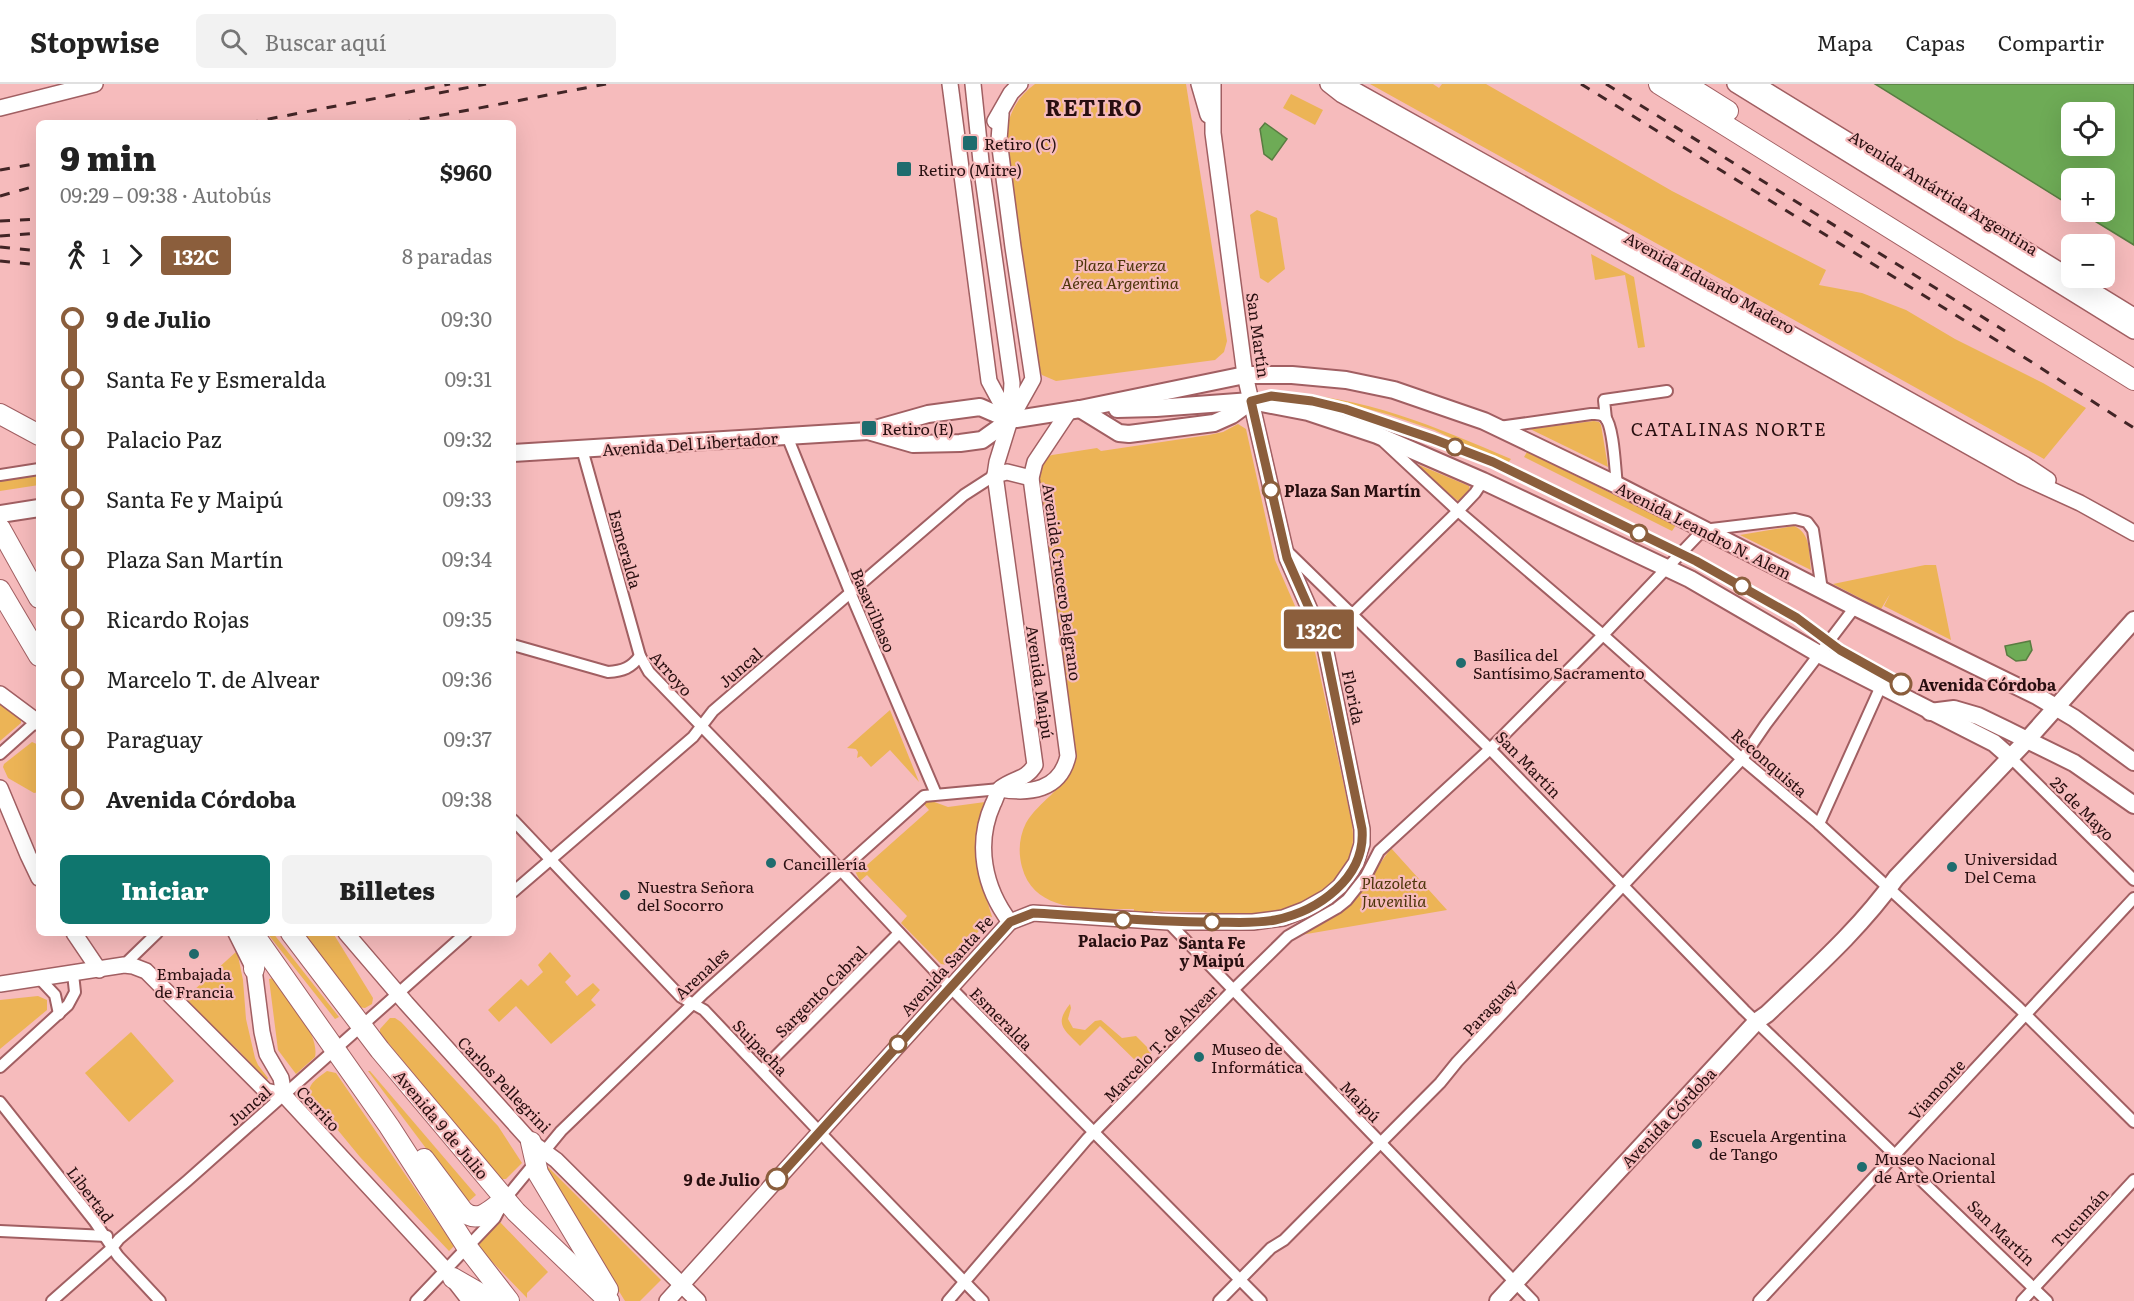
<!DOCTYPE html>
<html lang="es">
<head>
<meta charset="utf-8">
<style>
	body { margin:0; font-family:Literata,serif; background:#f2f2f2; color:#222; height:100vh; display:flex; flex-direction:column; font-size:22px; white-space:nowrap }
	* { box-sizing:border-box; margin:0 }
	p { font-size:20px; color:#767676 }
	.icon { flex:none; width:33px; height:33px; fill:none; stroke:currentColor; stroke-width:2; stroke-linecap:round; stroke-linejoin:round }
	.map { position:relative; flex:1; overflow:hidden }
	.panel { position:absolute; left:36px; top:36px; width:480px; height:816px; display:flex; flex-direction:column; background:#fff; border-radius:9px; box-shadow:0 6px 24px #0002 }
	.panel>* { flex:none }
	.badge { padding:0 12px; border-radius:4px; font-size:21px; line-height:39px }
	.controls { position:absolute; left:2061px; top:18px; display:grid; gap:12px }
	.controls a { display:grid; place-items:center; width:54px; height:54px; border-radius:9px; background:#fff; box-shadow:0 6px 24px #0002; font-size:30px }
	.map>.badge { position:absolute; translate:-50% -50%; box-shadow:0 0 0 3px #fff }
	.legs { display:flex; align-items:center; gap:9px; height:66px; padding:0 24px; font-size:20px }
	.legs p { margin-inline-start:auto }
	.head { display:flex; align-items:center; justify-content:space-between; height:102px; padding:0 24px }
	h1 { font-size:33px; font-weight:800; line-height:45px }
	.cta { display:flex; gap:12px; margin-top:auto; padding:12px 24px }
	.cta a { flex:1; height:69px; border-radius:9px; background:#0f766e; color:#fff; font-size:24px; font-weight:800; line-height:69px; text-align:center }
	.cta a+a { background:#f2f2f2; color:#222 }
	ul { padding:0 24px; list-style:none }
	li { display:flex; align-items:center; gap:21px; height:60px; font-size:22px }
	li i { display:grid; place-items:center; width:9px; height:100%; margin:0 8px; background:currentColor }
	li i::after { content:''; width:15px; height:15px; margin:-8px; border:4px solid; border-radius:50%; background:#fff }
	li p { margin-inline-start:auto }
	li:first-child i { background:linear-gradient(#0000 50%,currentColor 0) }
	li:last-child i { background:linear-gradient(currentColor 50%,#0000 0) }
	header { display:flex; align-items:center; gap:36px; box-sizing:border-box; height:84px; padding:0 30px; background:#fff; border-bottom:2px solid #e0e0e0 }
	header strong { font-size:28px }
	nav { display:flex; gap:33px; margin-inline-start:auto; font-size:21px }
	.search { width:420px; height:54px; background:#f2f2f2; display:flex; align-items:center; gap:15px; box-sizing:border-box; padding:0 21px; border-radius:9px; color:#767676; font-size:22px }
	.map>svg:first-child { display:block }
	.green { fill:#ecb456 }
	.water { fill:#6eab56; stroke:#597c41; stroke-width:1.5; fill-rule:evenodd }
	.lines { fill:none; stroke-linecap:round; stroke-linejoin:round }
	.street-casing { stroke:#a15f62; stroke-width:14 }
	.secondary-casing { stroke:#a15f62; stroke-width:18 }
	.primary-casing { stroke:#a15f62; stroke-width:20 }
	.highway-casing { stroke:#a15f62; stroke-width:22 }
	.street { stroke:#fff; stroke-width:10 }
	.secondary { stroke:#fff; stroke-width:15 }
	.primary { stroke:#fff; stroke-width:16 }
	.highway { stroke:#fff; stroke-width:20 }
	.rail { stroke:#422526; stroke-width:3; stroke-dasharray:10 10; stroke-linecap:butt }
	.line-1-casing { stroke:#fff; stroke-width:14 }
	.line-1 { stroke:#8b5e3c; stroke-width:9 }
	.poi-dot { fill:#1f6c6e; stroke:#f6bbbc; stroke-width:2 }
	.stop-1-dot { fill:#fff; stroke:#8b5e3c; stroke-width:3 }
	.labels { text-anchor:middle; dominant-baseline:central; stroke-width:4.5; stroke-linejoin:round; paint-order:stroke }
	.poi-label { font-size:16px; fill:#280f10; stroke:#f6bbbc; text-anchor:start }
	.street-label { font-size:16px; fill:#280f10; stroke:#f6bbbc }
	.park-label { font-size:16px; font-style:italic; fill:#4d350a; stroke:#f6bbbc }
	.stop-label { font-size:16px; font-weight:bold; fill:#280f10; stroke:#f6bbbc; text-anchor:start }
	.neighbourhood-label { font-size:18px; letter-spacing:1.5px; fill:#280f10; stroke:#f6bbbc }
	.district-label { font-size:22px; font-weight:bold; letter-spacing:1.5px; fill:#280f10; stroke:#f6bbbc }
</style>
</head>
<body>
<header>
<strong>Stopwise</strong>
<div class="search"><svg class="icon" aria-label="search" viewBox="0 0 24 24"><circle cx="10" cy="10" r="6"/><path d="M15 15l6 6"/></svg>Buscar aquí</div>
<nav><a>Mapa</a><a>Capas</a><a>Compartir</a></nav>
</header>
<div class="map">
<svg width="2134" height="1217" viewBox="0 0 2134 1217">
	<rect width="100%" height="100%" fill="#f6bbbc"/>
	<!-- green -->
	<g class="green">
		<path d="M1035,0H1186L1227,257L1224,268L1215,276L1056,297L1042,291L1036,280L1005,53C1009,30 1016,14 1035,0Z"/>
		<path d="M1370,0H1433L1439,4L1442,0H1486L1672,107L1826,186L1819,201L1862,209L1906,226L1955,255L2043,299L2086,324L2044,375Z"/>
		<path d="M1291,10L1323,26L1315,41L1283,24Z"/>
		<path d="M1257,126L1277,134L1285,185L1268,199L1260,194L1250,131Z"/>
		<path d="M1591,170L1634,193L1645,263L1638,264L1625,191L1595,196Z"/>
		<path d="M1279,309C1362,311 1436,343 1511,375L1507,380L1434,346L1390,331L1350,320Z"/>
		<path d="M1594,337L1599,338L1601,341L1608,383L1530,345Z"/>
		<path d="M1238,340L1246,345L1275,476L1315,568L1352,739C1355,764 1352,780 1333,798L1336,802L1304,819L1284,826L1259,830L1153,827L1152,834L1133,833L1134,825C1095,824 1035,832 1022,783C1018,768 1019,753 1026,739C1039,717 1064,706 1072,681L1035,389L1047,373L1052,371L1097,364L1101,367L1209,351L1223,348Z"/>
		<path d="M1527,368L1676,441L1672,447L1524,373Z"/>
		<path d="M1419,381L1469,402L1470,407L1462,416L1458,417L1418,384Z"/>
		<path d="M39,389V401L0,407V395Z"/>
		<path d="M1794,442C1811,449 1809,469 1811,486L1740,451Z"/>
		<path d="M1925,481H1936L1951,556L1884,522L1890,510L1881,525L1833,500Z"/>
		<path d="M0,616L21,635V639L0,657Z"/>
		<path d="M890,626L919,698L890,666L871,683L861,672L857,674L858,668L856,665L847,664Z"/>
		<path d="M32,658L39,661V708L34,709L8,694L3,683L4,680Z"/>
		<path d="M929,716L948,723L985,718L978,777L982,800L992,833L947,881L941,880L901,839L907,832L867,791L860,797L854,785L860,774L867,781L929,726L923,719Z"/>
		<path d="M1391,764L1447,826L1295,852L1356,814Z"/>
		<path d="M267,849H273L339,933L335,935Z"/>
		<path d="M300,849H333L373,914L372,920L365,924L358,923Z"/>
		<path d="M237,867L243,896L246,935L255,974L258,981L268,994L267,996L236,964L183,916Z"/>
		<path d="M550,868L571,892L565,898L577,912L593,899L600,906L591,916L596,921L551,960L516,922L499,938L488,926L521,895L528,902L543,888L538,881Z"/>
		<path d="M273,894C287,911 320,950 315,973L296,990L278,966L269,895Z"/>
		<path d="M38,912L47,916V926L0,965V916Z"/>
		<path d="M1070,920L1071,924L1068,935L1073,944L1085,946L1095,937L1101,936L1122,954L1136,952L1152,968L1140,981L1100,942L1080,962C1065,946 1053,941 1070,920Z"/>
		<path d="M390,934H395L401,938L498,1042L522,1079L506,1095H501L380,949V945Z"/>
		<path d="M131,948L174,997L129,1038L85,989Z"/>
		<path d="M327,987L336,989L454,1162L449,1167L360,1073L309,1011C308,999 318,994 327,987Z"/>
		<path d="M368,987H370L476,1111L467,1119Z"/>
		<path d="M545,1080L661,1196L640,1217H625L543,1084Z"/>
		<path d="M500,1138L548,1188L527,1209V1214L478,1163L479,1158Z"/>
	</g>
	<!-- water -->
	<g class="water">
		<path d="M1875,0H2134V161L2080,128H2104V94H2072L2071,122ZM2104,28V62H2072V28Z"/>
		<path d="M1265,39L1287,55L1272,76L1264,70L1260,45Z"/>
		<path d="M2030,557L2032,566L2026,576L2016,577L2007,571L2005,562Z"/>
	</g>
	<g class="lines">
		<defs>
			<g id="street">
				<path d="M1606,335L1604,316L1667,307"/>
				<path d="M1499,343L1591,330C1596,330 1601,329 1605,333C1614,343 1615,386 1617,401"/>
				<path d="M787,352L850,508L936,710"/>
				<path d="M1384,358L1458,427L1603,551L1742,675L1819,740L2019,924L2134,1038"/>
				<path d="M582,365L640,572L649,588L834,779L950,903L1261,1217"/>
				<path d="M0,391L39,385"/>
				<path d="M1287,467L1490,665L1744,926L2047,1217"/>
				<path d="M1324,558L1458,427L1475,409L1483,397"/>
				<path d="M513,561L608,588C623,587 631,584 640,572"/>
				<path d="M0,670L39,635"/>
				<path d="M2011,674L2134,796"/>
				<path d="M513,736L681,913L704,926L832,1061L983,1217"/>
				<path d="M1819,740L1881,602"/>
				<path d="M513,808L693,653L713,627L964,411L995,391"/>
				<path d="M1168,838L1533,1217"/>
				<path d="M124,881L157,849"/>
				<path d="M40,895L55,911L59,930"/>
				<path d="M0,983L68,921L75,908L73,890"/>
				<path d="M762,986L899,849"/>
				<path d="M0,1018L95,1138L118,1172L160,1217"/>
				<path d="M0,1147L107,1152"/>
				<path d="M52,1217L112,1164L119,1155L187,1097L466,849"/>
				<path d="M416,1217L495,1134L505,1115L561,1047L704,909L924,712L1000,705"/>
				<path d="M948,1217L1087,1055L1233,906L1288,852L1337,824L1347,816L1366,792L1379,767L1490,665L1603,551L1703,446L1795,435L1807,438L1813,446L1822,506"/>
				<path d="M1219,1217L1271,1164L1284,1156L1440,999L1457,978L1742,675L1766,640L1855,523"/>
				<path d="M1759,1217L2134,814"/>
				<path d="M2022,1217L2134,1096"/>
			</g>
			<g id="secondary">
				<path d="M950,0L989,297L1010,336"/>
				<path d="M973,0L982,87L1012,299L1010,333"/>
				<path d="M1199,0L1208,31"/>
				<path d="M1328,0L1342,11L2021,392L2080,419L2134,449"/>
				<path d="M1344,0L2024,380L2048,396"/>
				<path d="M1735,0L2134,247"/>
				<path d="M1756,0L2134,232"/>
				<path d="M0,24L95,0"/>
				<path d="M1001,30L999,56L1013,163L1033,295L1010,336L997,378L995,391L1035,681C1026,696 1014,694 1001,704C997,707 996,715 993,720C975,760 984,804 1010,838"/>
				<path d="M995,37L1011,9L1020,0"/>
				<path d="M995,391L1007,388L1031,394"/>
				<path d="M0,610L39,639"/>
				<path d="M0,704L28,771L39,794"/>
				<path d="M1000,705C1029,710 1060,707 1068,672L1031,394L1035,378L1069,327"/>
				<path d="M74,849L99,886"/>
				<path d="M236,849L254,885L262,948L267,970L281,994L284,1011"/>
				<path d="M346,849L406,919L531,1058L556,1076L698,1217"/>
				<path d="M0,900L124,881L133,882L146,887L266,1007L284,1011L445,1185L470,1217"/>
				<path d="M667,1217L1010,838L1033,829L1168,838H1253L1283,834L1304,826L1327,813L1340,802L1356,779L1362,760V745L1324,558L1287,474L1245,291L1213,49V0"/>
			</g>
			<g id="primary">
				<path d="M1080,325L1119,349L1129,350L1214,339L1232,331L1250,318"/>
				<path d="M1117,325L1156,324L1251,317L1308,328L1377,351L1483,397L1690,495L1819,570L1994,659L2011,674"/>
				<path d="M868,347L913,360L960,359L982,356L1010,336L1080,325L1245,291H1292L1346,296L1394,306L1484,337L1617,401L1855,523L2037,612L2074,634L2134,678"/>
				<path d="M513,369L868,347L928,330L980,323L1010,336"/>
				<path d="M0,430L39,424"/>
				<path d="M1930,628L1954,625L1978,632L2007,646L2074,679L2134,721"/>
				<path d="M1498,1217L1757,937L1767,930C1812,887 1860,845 1896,794L2027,656L2134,536"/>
			</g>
			<g id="highway">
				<path d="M1659,0L2134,296"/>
				<path d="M1685,0L1728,27"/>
				<path d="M0,330L39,351"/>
				<path d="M0,444L39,514"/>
				<path d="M0,506L39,572"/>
				<path d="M251,849L256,864L254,885"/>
				<path d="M253,849L389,1042L467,1163L509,1217"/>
				<path d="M291,849L380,966L516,1128L609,1217"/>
				<path d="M531,1058L538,1089L608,1206"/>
				<path d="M424,1075L463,1127C478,1141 492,1125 505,1115"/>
				<path d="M453,1194L493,1217"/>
			</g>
		</defs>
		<!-- street casing -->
		<use href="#street" class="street-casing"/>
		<!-- secondary casing -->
		<use href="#secondary" class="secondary-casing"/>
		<!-- primary casing -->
		<use href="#primary" class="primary-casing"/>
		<!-- highway casing -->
		<use href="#highway" class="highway-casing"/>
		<!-- street -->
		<use href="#street" class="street"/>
		<!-- secondary -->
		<use href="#secondary" class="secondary"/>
		<!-- primary -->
		<use href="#primary" class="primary"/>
		<!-- highway -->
		<use href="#highway" class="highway"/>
		<!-- rail -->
		<g class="rail">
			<path d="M1581,0L2030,277L2134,344"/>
			<path d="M1606,0L2005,247"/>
			<path d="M439,9L486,0"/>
			<path d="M248,39L450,0"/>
			<path d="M400,39L606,0"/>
			<path d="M0,86L39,79"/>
			<path d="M0,112L39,101"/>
			<path d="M0,137L39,135"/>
			<path d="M0,152L39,149"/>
			<path d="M0,163L39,167"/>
			<path d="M0,177L39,181"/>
		</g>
	</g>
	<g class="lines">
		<defs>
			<path id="line-1" d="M777,1095L1010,838L1033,829C1092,832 1151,838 1211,838C1232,838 1255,840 1275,836C1318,827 1366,794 1362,745L1324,558L1287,474L1251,317L1271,312L1312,317L1345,325L1433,355L1493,378L1696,477L1797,534L1840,566L1901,600"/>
		</defs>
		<!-- line-1 casing -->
		<use href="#line-1" class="line-1-casing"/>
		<!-- line-1 -->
		<use href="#line-1" class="line-1"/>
	</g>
	<!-- markers -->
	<g class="poi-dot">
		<rect x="962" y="51" width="16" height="16" rx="3"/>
		<rect x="896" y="77" width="16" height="16" rx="3"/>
		<rect x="861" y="336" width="16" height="16" rx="3"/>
		<circle cx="1461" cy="579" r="6"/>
		<circle cx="771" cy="779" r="6"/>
		<circle cx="1952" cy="783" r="6"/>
		<circle cx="625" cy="811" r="6"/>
		<circle cx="194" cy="870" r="6"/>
		<circle cx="1199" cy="973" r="6"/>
		<circle cx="1697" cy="1060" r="6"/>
		<circle cx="1862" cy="1083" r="6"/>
	</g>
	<g class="stop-1-dot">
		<circle cx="1455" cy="363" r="8"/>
		<circle cx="1271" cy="406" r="8"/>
		<circle cx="1639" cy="449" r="8"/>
		<circle cx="1742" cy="502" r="8"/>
		<circle cx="1901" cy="600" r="10"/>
		<circle cx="1123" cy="836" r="8"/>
		<circle cx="1212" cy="838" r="8"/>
		<circle cx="898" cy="960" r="8"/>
		<circle cx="777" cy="1095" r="10"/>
	</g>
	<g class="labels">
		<!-- poi labels -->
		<g class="poi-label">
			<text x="984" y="59">Retiro (C)</text>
			<text x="918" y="85">Retiro (Mitre)</text>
			<text x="882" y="344">Retiro (E)</text>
			<text x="1473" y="570">Basílica del<tspan x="1473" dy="18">Santísimo Sacramento</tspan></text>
			<text x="1964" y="774">Universidad<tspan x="1964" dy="18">Del Cema</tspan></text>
			<text x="783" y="779">Cancillería</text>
			<text x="637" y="802">Nuestra Señora<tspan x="637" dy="18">del Socorro</tspan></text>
			<text x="194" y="889" text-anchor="middle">Embajada<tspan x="194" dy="18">de Francia</tspan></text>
			<text x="1211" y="964">Museo de<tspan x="1211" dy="18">Informática</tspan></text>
			<text x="1709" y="1051">Escuela Argentina<tspan x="1709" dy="18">de Tango</tspan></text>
			<text x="1874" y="1074">Museo Nacional<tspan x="1874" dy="18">de Arte Oriental</tspan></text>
		</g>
		<!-- street labels -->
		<g class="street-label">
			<text transform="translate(1944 108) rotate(32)">Avenida Antártida Argentina</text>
			<text transform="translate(1710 198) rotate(29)">Avenida Eduardo Madero</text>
			<text transform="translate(1259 251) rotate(82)">San Martín</text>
			<text transform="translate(690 359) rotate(-4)">Avenida Del Libertador</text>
			<text transform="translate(1704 446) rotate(27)">Avenida Leandro N. Alem</text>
			<text transform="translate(626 465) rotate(74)">Esmeralda</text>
			<text transform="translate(1063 498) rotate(82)">Avenida Crucero Belgrano</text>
			<text transform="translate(874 526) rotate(67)">Basavilbaso</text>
			<text transform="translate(740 583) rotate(-41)">Juncal</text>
			<text transform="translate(672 589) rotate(48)">Arroyo</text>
			<text transform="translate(1041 598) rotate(82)">Avenida Maipú</text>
			<text transform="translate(1354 613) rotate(78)">Florida</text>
			<text transform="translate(1770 678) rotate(41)">Reconquista</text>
			<text transform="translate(1529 680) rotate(46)">San Martín</text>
			<text transform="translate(2083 724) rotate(45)">25 de Mayo</text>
			<text transform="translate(946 881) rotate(-48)">Avenida Santa Fe</text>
			<text transform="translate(701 889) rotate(-43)">Arenales</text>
			<text transform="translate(820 907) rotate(-45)">Sargento Cabral</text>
			<text transform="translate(1489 923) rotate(-47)">Paraguay</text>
			<text transform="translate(1002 934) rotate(45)">Esmeralda</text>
			<text transform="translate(1160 959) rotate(-46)">Marcelo T. de Alvear</text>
			<text transform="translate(761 963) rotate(46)">Suipacha</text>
			<text transform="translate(505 1000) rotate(46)">Carlos Pellegrini</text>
			<text transform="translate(1936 1005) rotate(-48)">Viamonte</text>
			<text transform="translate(1361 1017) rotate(46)">Maipú</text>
			<text transform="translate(249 1021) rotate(-41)">Juncal</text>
			<text transform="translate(319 1024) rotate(47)">Cerrito</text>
			<text transform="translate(1668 1033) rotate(-47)">Avenida Córdoba</text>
			<text transform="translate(442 1040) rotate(50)">Avenida 9 de Julio</text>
			<text transform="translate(91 1110) rotate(53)">Libertad</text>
			<text transform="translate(2079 1133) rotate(-47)">Tucumán</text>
			<text transform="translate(2002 1148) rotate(44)">San Martín</text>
		</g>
		<!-- park labels -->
		<g class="park-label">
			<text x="1120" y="180">Plaza Fuerza<tspan x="1120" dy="18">Aérea Argentina</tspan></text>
			<text x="1394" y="798">Plazoleta<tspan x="1394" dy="18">Juvenilia</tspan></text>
		</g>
		<!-- stop labels -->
		<g class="stop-label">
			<text x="1284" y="406">Plaza San Martín</text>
			<text x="1918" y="600">Avenida Córdoba</text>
			<text x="1123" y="856" text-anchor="middle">Palacio Paz</text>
			<text x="1212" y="858" text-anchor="middle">Santa Fe<tspan x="1212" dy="18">y Maipú</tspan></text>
			<text x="760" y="1095" text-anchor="end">9 de Julio</text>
		</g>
		<!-- neighbourhood labels -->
		<g class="neighbourhood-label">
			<text x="1729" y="344">CATALINAS NORTE</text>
		</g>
		<!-- district labels -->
		<g class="district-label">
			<text x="1094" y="22">RETIRO</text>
		</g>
	</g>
</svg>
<div class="controls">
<a><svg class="icon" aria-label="locate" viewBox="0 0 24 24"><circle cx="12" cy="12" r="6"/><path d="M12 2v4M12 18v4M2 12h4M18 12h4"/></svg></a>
<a>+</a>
<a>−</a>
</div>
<b class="badge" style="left:1319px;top:545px;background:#8b5e3c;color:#fff">132C</b>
<section class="panel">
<div class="head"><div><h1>9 min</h1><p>09:29 – 09:38 · Autobús</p></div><b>$960</b></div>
<div class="legs"><svg class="icon" aria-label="walk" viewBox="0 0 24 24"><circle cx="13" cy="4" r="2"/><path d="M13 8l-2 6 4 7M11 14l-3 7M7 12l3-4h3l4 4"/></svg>1<svg class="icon" aria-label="forward" viewBox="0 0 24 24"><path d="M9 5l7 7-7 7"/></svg><b class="badge" style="background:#8b5e3c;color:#fff">132C</b><p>8 paradas</p></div>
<ul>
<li><i style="color:#8b5e3c"></i><b>9 de Julio</b><p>09:30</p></li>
<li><i style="color:#8b5e3c"></i><span>Santa Fe y Esmeralda</span><p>09:31</p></li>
<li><i style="color:#8b5e3c"></i><span>Palacio Paz</span><p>09:32</p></li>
<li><i style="color:#8b5e3c"></i><span>Santa Fe y Maipú</span><p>09:33</p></li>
<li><i style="color:#8b5e3c"></i><span>Plaza San Martín</span><p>09:34</p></li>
<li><i style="color:#8b5e3c"></i><span>Ricardo Rojas</span><p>09:35</p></li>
<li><i style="color:#8b5e3c"></i><span>Marcelo T. de Alvear</span><p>09:36</p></li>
<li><i style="color:#8b5e3c"></i><span>Paraguay</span><p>09:37</p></li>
<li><i style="color:#8b5e3c"></i><b>Avenida Córdoba</b><p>09:38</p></li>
</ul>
<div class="cta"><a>Iniciar</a><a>Billetes</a></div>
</section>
</div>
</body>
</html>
